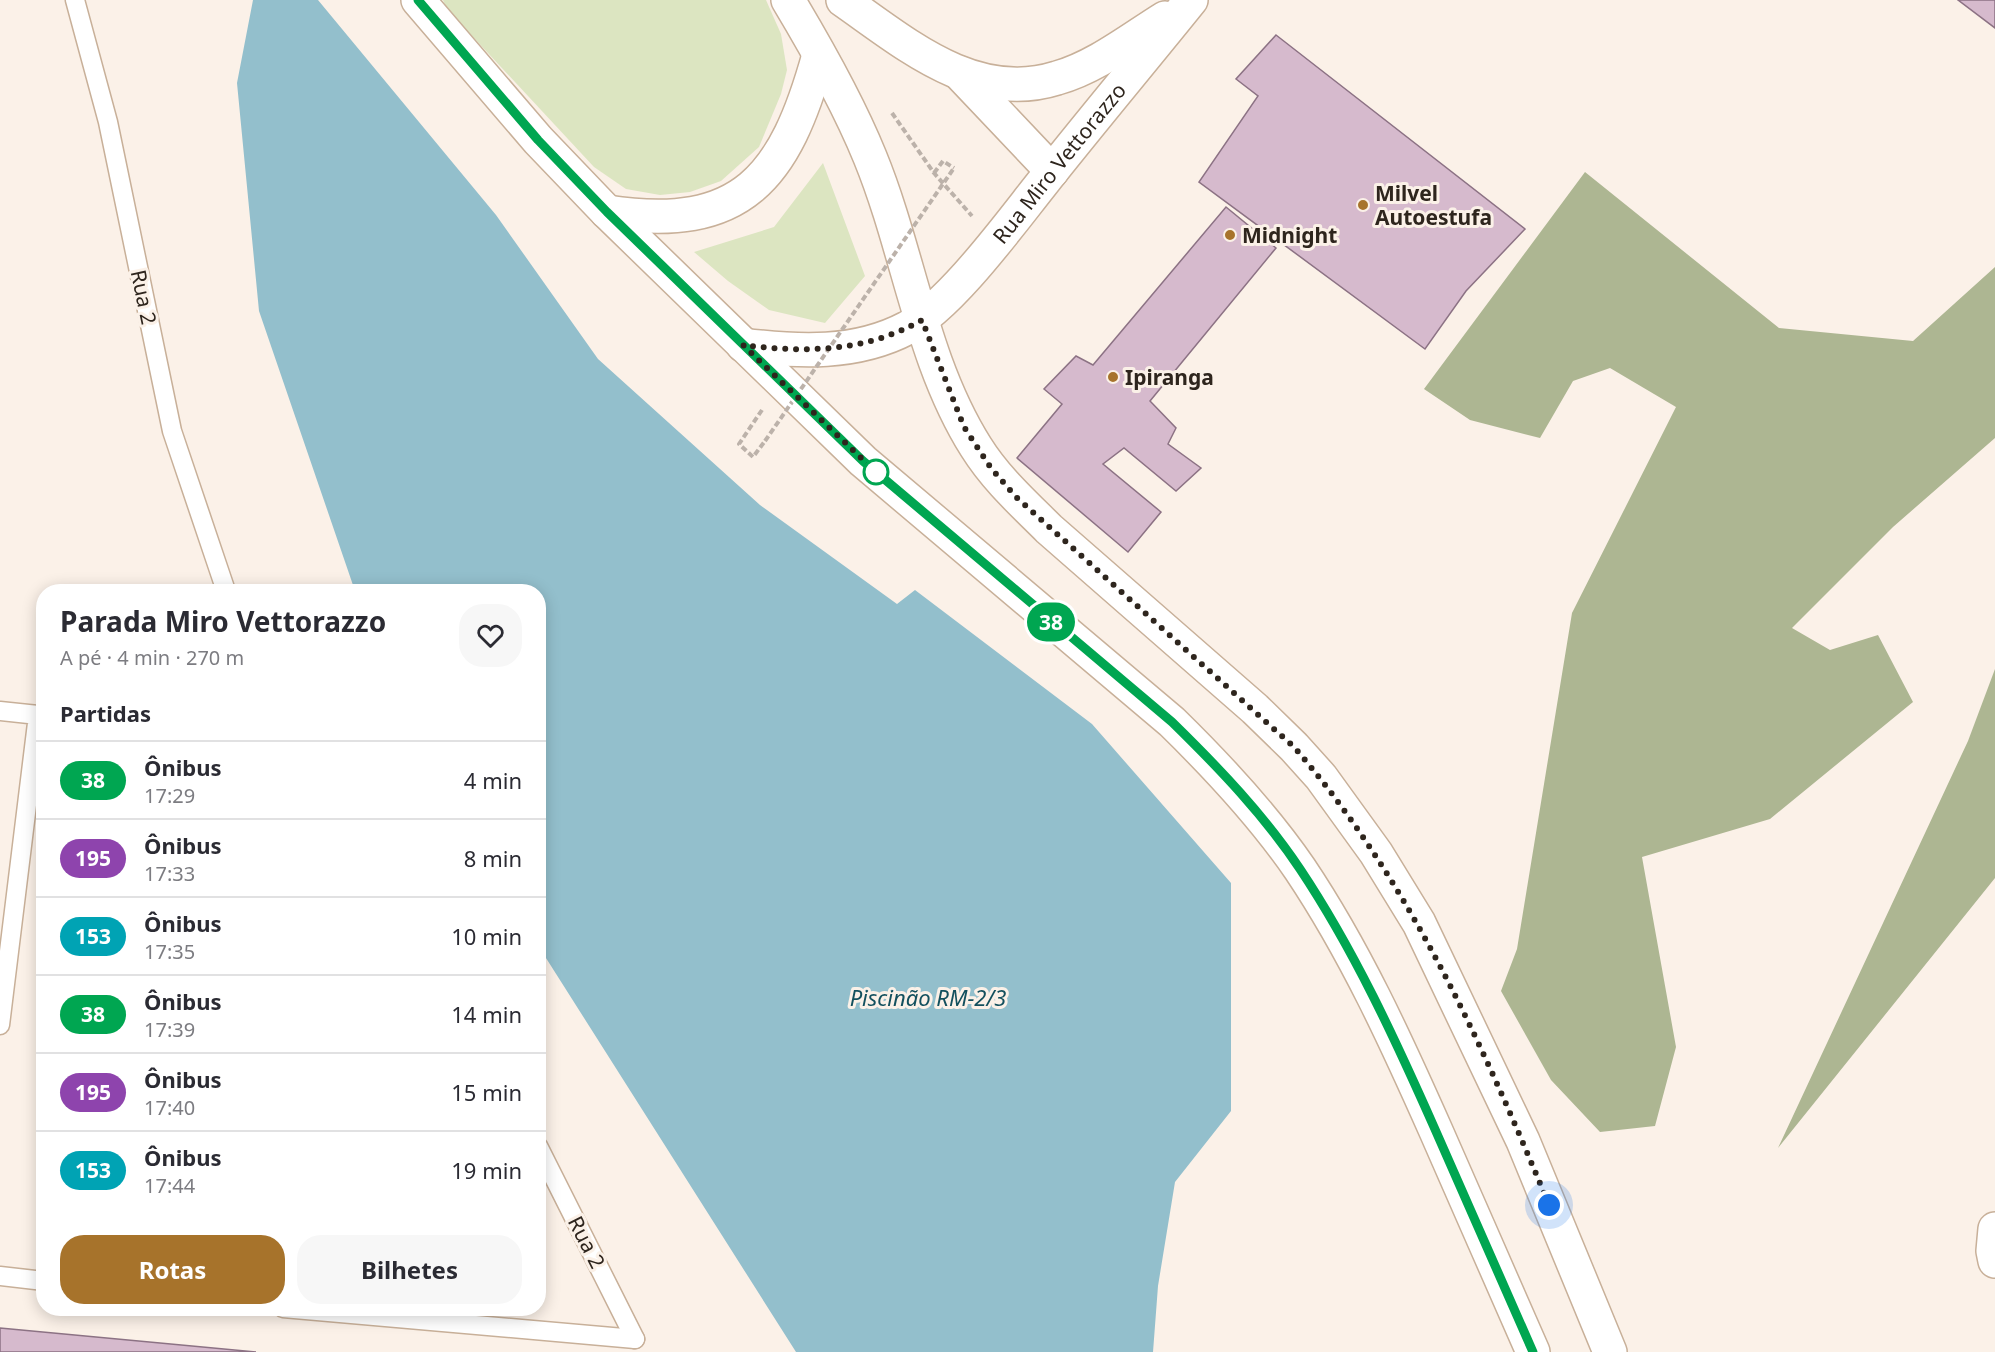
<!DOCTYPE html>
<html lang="pt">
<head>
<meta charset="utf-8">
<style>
	body { margin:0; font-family:"Noto Sans",sans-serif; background:#f7f7f7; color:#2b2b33; height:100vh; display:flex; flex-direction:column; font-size:22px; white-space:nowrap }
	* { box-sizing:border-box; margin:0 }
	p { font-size:20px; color:#7c7c81 }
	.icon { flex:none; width:33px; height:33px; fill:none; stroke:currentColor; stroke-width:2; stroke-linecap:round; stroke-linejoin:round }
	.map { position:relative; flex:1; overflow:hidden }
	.side { position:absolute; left:36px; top:584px; width:510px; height:732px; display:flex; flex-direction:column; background:#fff; border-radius:24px; box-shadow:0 3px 15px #0003 }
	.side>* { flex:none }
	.badge { padding:0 12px; border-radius:20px; font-size:21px; line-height:39px }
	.you { position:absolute; width:30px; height:30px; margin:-15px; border:4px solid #fff; border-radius:50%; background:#1a73e8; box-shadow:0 0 0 9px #1a73e833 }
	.map>.badge { position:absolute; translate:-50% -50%; box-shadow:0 0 0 3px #fff }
	h2 { padding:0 24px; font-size:22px; line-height:54px }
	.round { display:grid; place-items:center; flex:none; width:63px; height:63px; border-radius:24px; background:#f7f7f7 }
	.head { display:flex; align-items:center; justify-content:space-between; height:102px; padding:0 24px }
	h1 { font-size:28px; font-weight:700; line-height:45px }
	.action { display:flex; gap:12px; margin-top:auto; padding:12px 24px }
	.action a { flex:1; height:69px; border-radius:24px; background:#a7732b; color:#fff; font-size:24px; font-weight:700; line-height:69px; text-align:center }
	.action a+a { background:#f7f7f7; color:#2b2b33 }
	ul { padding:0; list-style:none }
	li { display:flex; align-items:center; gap:18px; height:78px; padding:0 24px; border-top:2px solid #e1e1e2 }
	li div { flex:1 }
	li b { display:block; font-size:22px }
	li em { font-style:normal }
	li .badge { min-width:66px; font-weight:700; text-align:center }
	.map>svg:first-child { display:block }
	.green { fill:#dce5c1 }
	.forest { fill:#adb692 }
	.water { fill:#93bfcc }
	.building { fill:#d6bacd; stroke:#8c7284; stroke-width:1.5 }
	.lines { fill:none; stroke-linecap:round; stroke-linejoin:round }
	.lane-casing { stroke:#c8b099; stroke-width:21 }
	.street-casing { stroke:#c8b099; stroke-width:36 }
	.secondary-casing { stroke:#c8b099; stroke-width:36 }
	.path { stroke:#bcb2aa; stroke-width:4; stroke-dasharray:6 3; stroke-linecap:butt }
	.lane { stroke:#fff; stroke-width:18 }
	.street { stroke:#fff; stroke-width:33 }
	.secondary { stroke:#fff; stroke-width:33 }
	.path-bridge { stroke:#bcb2aa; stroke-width:4; stroke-dasharray:6 3; stroke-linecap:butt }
	.line-casing { stroke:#fff; stroke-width:14 }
	.line { stroke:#00a651; stroke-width:9 }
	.walk { stroke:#2e251d; stroke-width:6; stroke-dasharray:0 10.8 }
	.poi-dot { fill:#a7732b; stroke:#fbf1e8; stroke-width:2 }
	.stop-dot { fill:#fff; stroke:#00a651; stroke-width:3 }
	.labels { text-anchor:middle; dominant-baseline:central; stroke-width:6; stroke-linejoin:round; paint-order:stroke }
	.street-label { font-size:21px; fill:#2e251d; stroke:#fbf1e8 }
	.poi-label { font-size:21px; font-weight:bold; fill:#2e251d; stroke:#fbf1e8; text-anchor:start }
	.water-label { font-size:22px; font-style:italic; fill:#13505e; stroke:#fbf1e8 }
</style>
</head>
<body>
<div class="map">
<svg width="1995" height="1352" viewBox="0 0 1995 1352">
	<rect width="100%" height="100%" fill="#fbf1e8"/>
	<!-- green -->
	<g class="green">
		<path d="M443,0H766L781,34L787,70L781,94L759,147L721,181L690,192L660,195L626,189L594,167L447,9Z"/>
		<path d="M823,163L865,276L825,323L769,310L728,281L694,252L774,227Z"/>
	</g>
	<!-- forest -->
	<g class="forest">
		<path d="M1585,172L1779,328L1913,341L1995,267V438L1893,527L1792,628L1830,650L1878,635L1913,702L1770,819L1642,857L1676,1047L1655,1126L1600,1132L1551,1080L1501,991L1517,949L1572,613L1676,407L1610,368L1573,381L1540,438L1470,420L1424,389Z"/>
		<path d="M1995,669V878L1778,1148L1968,741Z"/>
	</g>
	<!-- water -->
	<path class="water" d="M253,0H318L496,215L598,359L760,505L897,604L915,590L1092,724L1231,883V1111L1175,1182L1158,1286L1153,1352H796L539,947L538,591H355L259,311L237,83Z"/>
	<!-- building -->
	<g class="building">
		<path d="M1958,0H1995V28Z"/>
		<path d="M1276,35L1525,229L1466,291L1425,349L1199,182L1258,96L1236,79Z"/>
		<path d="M1226,207L1276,248L1150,401L1176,428L1168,444L1201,468L1176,491L1124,448L1103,464L1161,512L1128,552L1017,458L1062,404L1044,389L1076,356L1093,365Z"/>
		<path d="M0,1328L256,1352H0Z"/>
	</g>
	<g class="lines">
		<defs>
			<g id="lane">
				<path d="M75,0L108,122L172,431L226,591"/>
				<path d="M0,711L38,715L0,1025"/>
				<path d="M538,1146L635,1339"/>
				<path d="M0,1276L44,1281"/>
				<path d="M283,1308L635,1339"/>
			</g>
			<path id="street" d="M1995,1229L1993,1251L1995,1261"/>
			<g id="secondary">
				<path d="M418,0L538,140L607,212L863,461L1172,722C1219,768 1263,815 1300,869C1355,951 1396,1041 1436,1131C1468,1205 1501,1278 1533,1352"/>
				<path d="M788,0C818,50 848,103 870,157C909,252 921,360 976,447C996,479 1023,503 1049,529L1255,709L1294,747L1321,777L1376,853L1419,923L1523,1141L1610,1352"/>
				<path d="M843,0C906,44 975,104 1057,78C1096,67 1131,39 1165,18"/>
				<path d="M962,76L1052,171"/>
				<path d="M607,212C743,233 785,177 819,55"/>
				<path id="s1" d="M743,345C798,352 856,355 907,328C949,307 1009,225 1040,186C1089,124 1141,62 1191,0"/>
			</g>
		</defs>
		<!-- lane casing -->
		<use href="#lane" class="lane-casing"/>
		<!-- street casing -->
		<use href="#street" class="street-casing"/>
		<!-- secondary casing -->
		<use href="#secondary" class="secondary-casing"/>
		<!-- path -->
		<g class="path">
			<path d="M892,113L934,173L972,216"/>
			<path d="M934,173L943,161L954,168"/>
			<path d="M762,410L739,444L753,457L765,441"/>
		</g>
		<!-- lane -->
		<use href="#lane" class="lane"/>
		<!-- street -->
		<use href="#street" class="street"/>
		<!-- secondary -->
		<use href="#secondary" class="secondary"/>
		<!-- path-bridge -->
		<path class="path-bridge" d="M765,441L954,168"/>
	</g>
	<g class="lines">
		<defs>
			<path id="line" d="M418,0L538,140L607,212L863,461L1172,722C1219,768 1264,815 1300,869C1354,950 1395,1039 1434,1127C1467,1202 1500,1277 1533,1352"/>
		</defs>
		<!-- line casing -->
		<use href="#line" class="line-casing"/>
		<!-- line -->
		<use href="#line" class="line"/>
		<!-- walk -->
		<path class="walk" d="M876,472L880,476L743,345C806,353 866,352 922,320L964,427L991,468L1016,497L1294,747C1409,880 1482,1043 1549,1205"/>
	</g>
	<!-- markers -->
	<g class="poi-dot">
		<circle cx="1363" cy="205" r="6"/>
		<circle cx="1230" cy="235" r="6"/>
		<circle cx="1113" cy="377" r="6"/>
	</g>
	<circle class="stop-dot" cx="876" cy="472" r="12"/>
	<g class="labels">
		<!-- street labels -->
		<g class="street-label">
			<text stroke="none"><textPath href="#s1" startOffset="393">Rua Miro Vettorazzo</textPath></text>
			<text transform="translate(144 297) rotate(78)">Rua 2</text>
			<text transform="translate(587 1242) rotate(63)">Rua 2</text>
		</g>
		<!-- poi labels -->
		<g class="poi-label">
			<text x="1375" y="193">Milvel<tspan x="1375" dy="24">Autoestufa</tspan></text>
			<text x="1242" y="235">Midnight</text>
			<text x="1125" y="377">Ipiranga</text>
		</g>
		<!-- water labels -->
		<g class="water-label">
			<text x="928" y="997">Piscinão RM-2/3</text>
		</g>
	</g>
</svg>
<div class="you" style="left:1549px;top:1205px"></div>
<b class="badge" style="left:1051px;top:622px;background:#00a651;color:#fff">38</b>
<section class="side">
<div class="head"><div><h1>Parada Miro Vettorazzo</h1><p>A pé · 4 min · 270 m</p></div><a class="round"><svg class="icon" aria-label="heart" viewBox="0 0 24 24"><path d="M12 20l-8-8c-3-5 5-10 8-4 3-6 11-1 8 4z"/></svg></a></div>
<h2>Partidas</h2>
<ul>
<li><span class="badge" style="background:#00a651;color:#fff">38</span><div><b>Ônibus</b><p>17:29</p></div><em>4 min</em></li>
<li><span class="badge" style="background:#8e44ad;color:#fff">195</span><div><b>Ônibus</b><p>17:33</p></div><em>8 min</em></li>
<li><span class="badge" style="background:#00a3b4;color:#fff">153</span><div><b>Ônibus</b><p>17:35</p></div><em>10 min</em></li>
<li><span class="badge" style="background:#00a651;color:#fff">38</span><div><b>Ônibus</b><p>17:39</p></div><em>14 min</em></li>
<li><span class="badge" style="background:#8e44ad;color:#fff">195</span><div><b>Ônibus</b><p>17:40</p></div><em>15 min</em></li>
<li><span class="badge" style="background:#00a3b4;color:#fff">153</span><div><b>Ônibus</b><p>17:44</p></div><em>19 min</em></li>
</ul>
<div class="action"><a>Rotas</a><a>Bilhetes</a></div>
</section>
</div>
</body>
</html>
